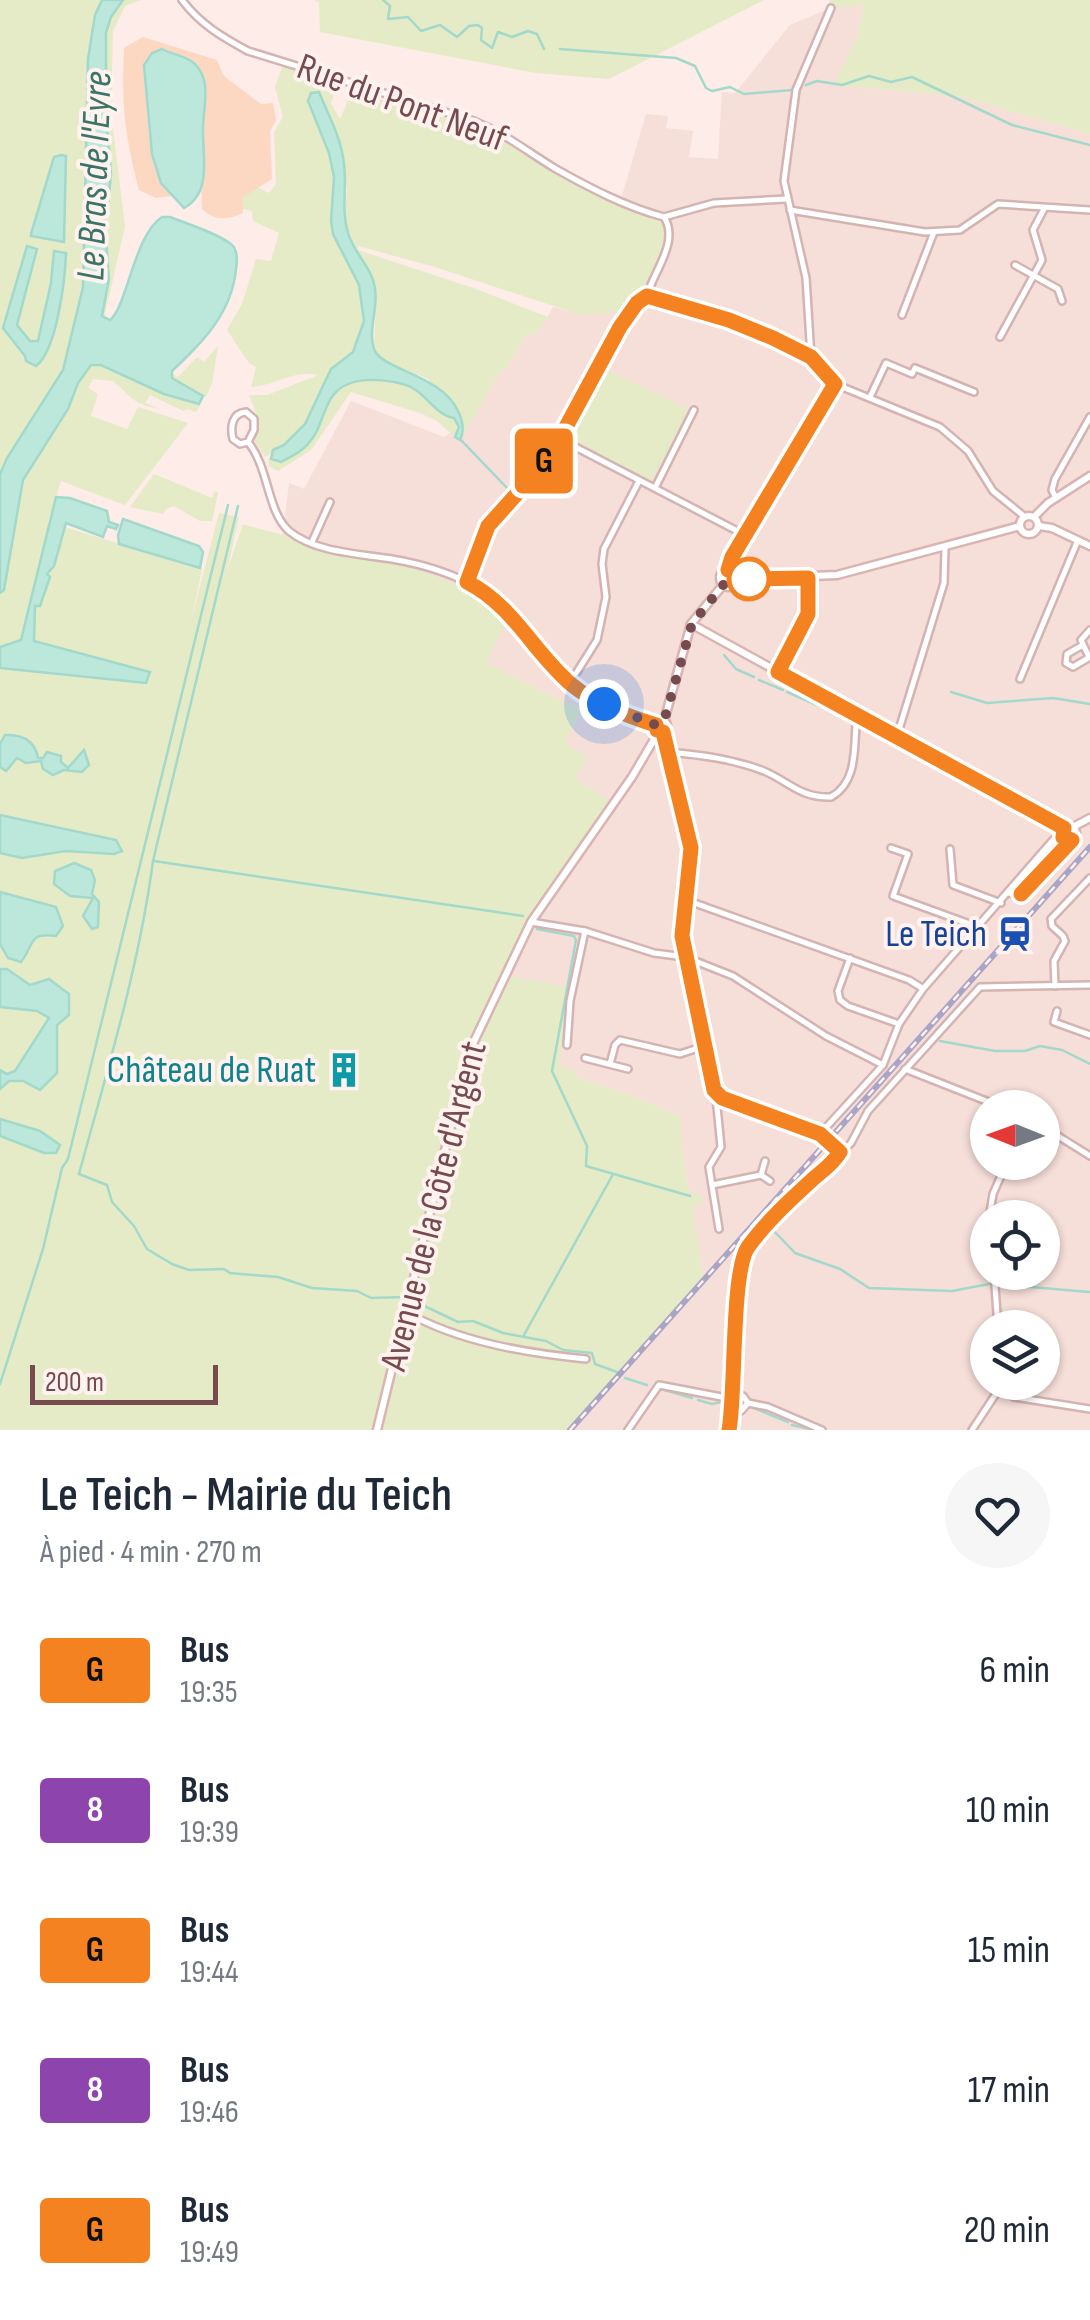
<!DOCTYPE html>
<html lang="fr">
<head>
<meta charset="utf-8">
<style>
	body { margin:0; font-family:"Sofia Sans Condensed",sans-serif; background:#f6f6f7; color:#1f2937; height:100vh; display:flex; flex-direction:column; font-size:38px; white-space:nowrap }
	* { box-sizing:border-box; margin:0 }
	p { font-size:32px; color:#747a83 }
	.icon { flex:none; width:55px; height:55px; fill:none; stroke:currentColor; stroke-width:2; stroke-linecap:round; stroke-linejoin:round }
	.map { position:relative; height:1430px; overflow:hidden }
	.details { display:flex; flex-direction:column; background:#fff; flex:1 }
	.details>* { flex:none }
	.badge { padding:0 20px; border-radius:8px; font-size:35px; line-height:65px }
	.needle { width:65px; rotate:271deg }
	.fabs { position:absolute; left:970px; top:1090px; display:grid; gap:20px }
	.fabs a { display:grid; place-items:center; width:90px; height:90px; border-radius:50%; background:#fff; box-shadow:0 2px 8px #0004; font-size:50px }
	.scale { position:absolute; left:30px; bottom:25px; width:188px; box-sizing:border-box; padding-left:10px; border:5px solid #774b4e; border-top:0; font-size:28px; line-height:35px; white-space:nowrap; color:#774b4e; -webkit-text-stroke:8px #fff2ef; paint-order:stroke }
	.you { position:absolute; width:50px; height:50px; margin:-25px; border:8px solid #fff; border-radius:50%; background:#1a73e8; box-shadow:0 0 0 15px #1a73e833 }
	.map>.badge { position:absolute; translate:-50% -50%; box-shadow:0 0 0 5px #fff }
	.round { display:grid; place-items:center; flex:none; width:105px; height:105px; border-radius:52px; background:#f6f6f7 }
	.summary { display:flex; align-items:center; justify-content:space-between; height:170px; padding:0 40px }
	h1 { font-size:48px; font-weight:600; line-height:75px }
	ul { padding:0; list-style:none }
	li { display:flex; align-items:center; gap:30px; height:140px; padding:0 40px }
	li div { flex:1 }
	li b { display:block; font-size:38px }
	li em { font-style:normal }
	li .badge { min-width:110px; font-weight:700; text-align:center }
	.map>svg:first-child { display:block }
	.residential { fill:#f6ded9; fill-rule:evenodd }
	.green { fill:#e4ebc6 }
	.sand { fill:#fcd8c3 }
	.water { fill:#bce7db; stroke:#a2d9cb; stroke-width:2.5 }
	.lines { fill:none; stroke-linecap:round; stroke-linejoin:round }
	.stream { stroke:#a2d9cb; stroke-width:2.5 }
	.minor-casing { stroke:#d4b4b3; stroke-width:10 }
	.secondary-casing { stroke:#d9b4b3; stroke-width:11 }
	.minor { stroke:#fff; stroke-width:5 }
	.secondary { stroke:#fff; stroke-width:6 }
	.rail-casing { stroke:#aaa5c7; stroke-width:6 }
	.rail { stroke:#fff2ef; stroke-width:2.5; stroke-dasharray:8; stroke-linecap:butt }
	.line-casing { stroke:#fff; stroke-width:22 }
	.line { stroke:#f58220; stroke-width:15 }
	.walk { stroke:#774b4e; stroke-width:10; stroke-dasharray:0 18 }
	.stop-dot { fill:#fff; stroke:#f58220; stroke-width:5 }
	.labels { text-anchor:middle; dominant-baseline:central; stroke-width:8; stroke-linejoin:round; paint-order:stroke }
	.street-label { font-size:38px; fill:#774b4e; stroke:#fff2ef }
	.transit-label { font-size:38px; fill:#164399; stroke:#fff2ef; text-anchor:end }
	.culture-label { font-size:38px; fill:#0d838f; stroke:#fff2ef; text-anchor:end }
	.water-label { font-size:40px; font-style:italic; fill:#3c7567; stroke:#fff2ef }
</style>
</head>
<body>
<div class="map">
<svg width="1090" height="1430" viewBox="0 0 1090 1430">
	<rect width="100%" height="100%" fill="#fdece8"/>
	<!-- residential -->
	<path class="residential" d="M864,4L858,34L835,85L963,97L1090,134V1430H573L704,1283L681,1143V1117L628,1094L556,1070L510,977L533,926L615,804L575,779L564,743L581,710L485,663L508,617L283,536L289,483L304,489L351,401L444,437L450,433L460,440L499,373L508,365L526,335L538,333L553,307L581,314L629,305L640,294L665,238L663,223L619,206L646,114L668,116L666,128L693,131L689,157L718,159L722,92L735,93L790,25L828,9ZM988,1108H1042V1162H988ZM988,1218H1042V1272H988ZM988,1328H1042V1382H988Z"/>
	<!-- green -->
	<g class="green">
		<path d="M0,0H141L125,6L113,31L112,72L113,129L125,226L94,363L200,406L196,412L187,409L183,411L150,395L145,403L160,409C131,404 132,396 113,381L93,379L88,388L98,394L91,416L127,429L138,407L188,423L125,505L61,481L48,522L202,569L191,621L219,513L239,517L227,571L243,524C311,545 463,568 508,617L486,663L581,710L565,743L588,757L575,779L616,804L533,926L510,976L570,987L559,1067L573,1069L577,1077L628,1094L681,1117V1143L689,1192L702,1196V1204L692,1207L704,1283L573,1430H0Z"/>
		<path d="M314,0H764L609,79L536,73L320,32L319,2Z"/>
		<path d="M830,0H1090V134L963,97L834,85L858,34L864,5L828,9Z"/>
		<path d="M283,65L337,84L331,104L340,119L352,91L486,130L610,202L663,222L665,238L659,255L640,294L617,312L581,315L435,267L358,246V250L476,289L548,317L538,333L526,335L508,365L499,373L463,436V425L428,379L380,359L374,349L376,298L373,280L349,238L345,220L347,188L319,93L308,101L329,153L334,177L331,221L340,250L359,285L364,321L353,352L331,369L305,424L284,445L265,457L255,441L258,418L249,395H267L319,375C294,369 277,385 251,387L256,367L249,363L227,330L242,304L256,259L271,261L279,233L253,221L252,211L243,209L240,196L255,186L269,193L276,184L274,132L283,117L275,87Z"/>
		<path d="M218,346L212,383L206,397L172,377V374L178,377L197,357L204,362Z"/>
		<path d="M605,369L689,409L651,482L567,437Z"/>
		<path d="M368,379L410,386L446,417L454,418L459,427L455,437L437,421L420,413L351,392L311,450L278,471L269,466L268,460L281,462L291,457L318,430L329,399L349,383Z"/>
		<path d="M154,474L212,498L215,491L218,493L212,521H200L174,506L166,509L163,514L130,507Z"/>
	</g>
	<!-- sand -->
	<path class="sand" d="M143,37L217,60L224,76L261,104L273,103L276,120L270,132L272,179L243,197V213C229,220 214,221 202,209C200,167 206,123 203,79L148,102C148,134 150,172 172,196L156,198L139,190C125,136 121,104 124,48Z"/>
	<!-- water -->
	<g class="water">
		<path d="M102,0H123L111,17L106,33V115L111,173L108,205L104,212L109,279L102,316L110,320C127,307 134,235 162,217H170C185,223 223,235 233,246C238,252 237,262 236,269C232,313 202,343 172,371V378L203,396L199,404L164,394L101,365H91L78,383L68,409L23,480L4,590L0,593V474L7,458L63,370L83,287L88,59L95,15Z"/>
		<path d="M162,49C178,58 196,54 204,80C208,94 203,114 203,128C202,153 213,193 184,208L161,183L152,154L144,65L152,53Z"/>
		<path d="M319,92C329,117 341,137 344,164C347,187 341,211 348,233C353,251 368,264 373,280C381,303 367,329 374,349C381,370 441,374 458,411C463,421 465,430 460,440L455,437L459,427L454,418C434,415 424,389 403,384C377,378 341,374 328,404C321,418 319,433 307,445C300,453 290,457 281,462L271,459L273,450L284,445L305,424L331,369L353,352L364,321L359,285L333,234L331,221L334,177L329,153L308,101L311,93Z"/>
		<path d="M61,155L66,156L64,242L31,236V234L54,157Z"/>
		<path d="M27,246L37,249L17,325L30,341H38L51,283L54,251L66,253C65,280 57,350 36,366L26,361L25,356L3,328Z"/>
		<path d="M56,497L70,498L107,511L109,522L118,525L116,529L107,526L103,537L66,523L54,566L47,574L50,577L40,606H35L34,641L150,672L146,683L0,668V647L21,640Z"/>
		<path d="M123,519L199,546L203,552L200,568L119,544L118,535Z"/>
		<path d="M5,735C21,734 35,740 38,758H43L47,752L61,756V762L68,768L84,750L89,765L82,772L64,770L53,775L43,769L41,761L26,763L17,758L6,771L0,767V744Z"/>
		<path d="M0,815L116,840L122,851L114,854L66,851L22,858L0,853Z"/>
		<path d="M74,863L91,870L95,880L92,894L99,902L98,927L92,929L83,916L93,898L70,896L54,884L55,871Z"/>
		<path d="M0,892L56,907L63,926L56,936C28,932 35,944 21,962L8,958L0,944Z"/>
		<path d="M0,969H7L30,985L49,979L69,994V1015L57,1025V1073L40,1090L23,1081H9L0,1089V1070L7,1074L15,1071L49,1018L37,1011L0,1007Z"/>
		<path d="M0,1119L40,1131L60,1145L56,1153H44L0,1136Z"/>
	</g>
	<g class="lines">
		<!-- stream -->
		<g class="stream">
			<path d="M383,0L390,6L388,19L408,17L421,31L440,25L457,37L469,26L478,25L482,28L481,40L492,48L498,32L512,37L528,31L537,34L544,49"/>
			<path d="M560,49L676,58L695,66L706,88L712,91L730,87L744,94L793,90"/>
			<path d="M806,85L817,81L842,85L869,76L891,82L912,77L1012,125L1090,145"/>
			<path d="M460,439L507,488"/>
			<path d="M238,506L153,861C139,967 107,1071 79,1174L107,1185L112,1202L134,1226L147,1249L172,1264L189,1270L224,1269L230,1273L278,1277L312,1288L357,1291L371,1298L403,1297"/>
			<path d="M724,655L736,669L754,677"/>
			<path d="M759,680L783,690"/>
			<path d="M787,692L845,717"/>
			<path d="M951,692L987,703L1053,698L1090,704"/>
			<path d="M154,861L523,916"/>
			<path d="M537,929L574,936L576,940L552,1071L587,1146L586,1166L690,1196"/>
			<path d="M940,1041L995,1051H1025L1040,1046L1062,1050L1090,1064"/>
			<path d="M772,1229L795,1253L840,1269L869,1288L952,1291L989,1284"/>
			<path d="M997,1284L1090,1292"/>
			<path d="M416,1302L458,1322L473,1321L503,1333L546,1341L563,1350L592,1353L595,1364L617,1372"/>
			<path d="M524,1335L612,1176"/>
			<path d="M625,1378L647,1385"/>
			<path d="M0,1384L43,1249L62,1168L68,1159L228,505"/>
			<path d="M661,1389L692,1398"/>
			<path d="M698,1400L712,1404L726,1401"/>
			<path d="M754,1408L788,1422"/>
			<path d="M792,1425L814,1430"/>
		</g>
		<defs>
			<g id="minor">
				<path d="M182,0C200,24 222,37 248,51L474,121C508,135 526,151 556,169C590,188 626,207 664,217C680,242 653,272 647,296"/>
				<path d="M790,210L925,232L960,230L998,204L1090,210"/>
				<path d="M664,217L714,203L786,199"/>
				<path d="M1015,265L1058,289L1062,301"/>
				<path d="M647,296L763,333L811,357L835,384L940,427L968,451L993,491L1025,517"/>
				<path d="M902,315L934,232"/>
				<path d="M1000,337L1042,260L1033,230L1044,209"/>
				<path d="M811,357L806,278L784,181L796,90L831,8"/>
				<path d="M870,397L886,363L912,374L915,368L974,392"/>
				<path d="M246,412L254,419V430L248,442L240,444L233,439C230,427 232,413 246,412Z"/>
				<path d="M560,439L745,535"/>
				<path d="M248,442C269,467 267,512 289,531C314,552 360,554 392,559C421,564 452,573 478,588C517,609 537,650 568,680C590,703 626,716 656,725"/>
				<path d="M655,488L694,410"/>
				<path d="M1056,498L1052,490L1055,479L1090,417"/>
				<path d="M312,542L330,502"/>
				<path d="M728,570L732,557L835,384"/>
				<path d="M467,582L488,526L539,469L560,439L620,327L637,303L647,296"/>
				<path d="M1083,645L1067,654L1066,663L1073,667L1090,657"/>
				<path d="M1089,657L1081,640L1090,630"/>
				<path d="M778,672L808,614V578"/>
				<path d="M1020,679L1078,540"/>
				<path d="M570,683L597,640L606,597L602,564L604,549L639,481"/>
				<path d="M663,732L691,848L682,936L713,1090L723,1099L820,1134L840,1153"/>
				<path d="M897,736L944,583L945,547"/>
				<path d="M669,752C701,755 733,759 764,771C788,781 800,798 831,797C860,781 853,742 857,715"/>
				<path d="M891,848L908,854L893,896L978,927"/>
				<path d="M950,849L953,885L1001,903"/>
				<path d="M1007,893L1021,894L1072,840"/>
				<path d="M686,900L909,980L922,988"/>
				<path d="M531,922L585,931L654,953L685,957L733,976L826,1036L883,1065"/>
				<path d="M850,958L838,991L840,1000L848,1006L899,1024"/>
				<path d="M1055,986L1054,961L1065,941L1063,936L1052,926L1051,919L1090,878"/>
				<path d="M1057,1011L1054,1022L1090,1035"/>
				<path d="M567,1045L570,1001L585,931"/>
				<path d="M585,1058L628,1069"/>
				<path d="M610,1064L615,1045L620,1040L680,1054L704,1046"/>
				<path d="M905,1069L1004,1108"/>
				<path d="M716,1097L721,1147L709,1167L719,1229"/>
				<path d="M1042,1126L1090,1156"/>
				<path d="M821,1133L883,1065L899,1024L923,989L1053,840L1062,835"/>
				<path d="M761,1175L765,1161"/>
				<path d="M761,1175L770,1181"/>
				<path d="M712,1185L761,1175"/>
				<path d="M989,1218L993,1194L1007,1162"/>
				<path d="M994,1272L998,1328"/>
				<path d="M406,1312C459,1342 526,1353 586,1359"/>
				<path d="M748,1403L768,1407L822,1430"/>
				<path d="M733,1408L741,1411L748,1403L743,1396L735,1397"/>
				<path d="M628,1430L659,1385L732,1399"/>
				<path d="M729,1430L734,1397L741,1269L747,1249L785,1206L851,1143L868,1111L980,987L1090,985"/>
				<path d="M972,1430L999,1389L1014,1397L1090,1409"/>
			</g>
			<g id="secondary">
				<circle cx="1029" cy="525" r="9"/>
				<path d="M1034,517L1048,503L1090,476"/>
				<path d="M1039,526L1052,528L1090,546"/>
				<circle cx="729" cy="578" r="9"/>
				<path d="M738,579L837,575L1020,526"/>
				<path d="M691,624L1063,828"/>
				<circle cx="661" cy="726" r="6"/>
				<path d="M664,721L691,624L723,585"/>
				<circle cx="1069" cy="833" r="7"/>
				<path d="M1073,827L1090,818"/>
				<path d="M377,1430L469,1052L531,922L632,777L659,731"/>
			</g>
		</defs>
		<!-- minor casing -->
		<use href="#minor" class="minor-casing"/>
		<!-- secondary casing -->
		<use href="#secondary" class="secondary-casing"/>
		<!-- minor -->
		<use href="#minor" class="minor"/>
		<!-- secondary -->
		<use href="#secondary" class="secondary"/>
		<defs>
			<path id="rail" d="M570,1430L1090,847"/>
		</defs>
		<!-- rail casing -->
		<use href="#rail" class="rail-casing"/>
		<!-- rail -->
		<use href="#rail" class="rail"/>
	</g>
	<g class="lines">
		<defs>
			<path id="line" d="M729,1430C736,1392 731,1272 748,1247C766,1222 790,1200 813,1179C822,1171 833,1164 840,1152L820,1134L722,1098L714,1090L682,936L691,848L663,732L657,730L656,725C627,716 595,704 572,685C533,652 514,606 467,582L488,526L539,469L560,438L620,327L637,303L647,296L729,320L773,338L811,357L835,384L732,557L728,570L735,572L738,579L808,578V614L778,672L1064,828L1063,837L1072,840L1021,894"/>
		</defs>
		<!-- line casing -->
		<use href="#line" class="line-casing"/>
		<!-- line -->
		<use href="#line" class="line"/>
		<!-- walk -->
		<path class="walk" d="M604,704L656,725L664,721L692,624L723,585L731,587L738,579C742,579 747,579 752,579H749"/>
	</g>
	<!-- icons -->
	<defs>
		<symbol id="station-bare" viewBox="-9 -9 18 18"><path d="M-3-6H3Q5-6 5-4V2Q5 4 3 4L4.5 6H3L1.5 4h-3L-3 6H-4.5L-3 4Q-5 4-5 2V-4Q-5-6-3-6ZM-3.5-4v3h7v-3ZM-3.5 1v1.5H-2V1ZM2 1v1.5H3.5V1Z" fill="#1a4fb4" stroke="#fff2ef" stroke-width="2.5" paint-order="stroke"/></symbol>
		<symbol id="building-bare" viewBox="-9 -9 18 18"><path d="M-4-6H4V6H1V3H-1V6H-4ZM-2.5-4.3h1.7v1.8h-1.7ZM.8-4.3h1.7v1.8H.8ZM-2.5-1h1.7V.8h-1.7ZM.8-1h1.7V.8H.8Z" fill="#0f9aa8" stroke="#fff2ef" stroke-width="2.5" paint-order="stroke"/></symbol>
	</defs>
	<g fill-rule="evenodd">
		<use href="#station-bare" x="990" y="909" width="50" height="50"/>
		<use href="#building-bare" x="319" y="1045" width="50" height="50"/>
	</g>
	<!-- markers -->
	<circle class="stop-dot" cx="749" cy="579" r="20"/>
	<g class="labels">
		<!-- street labels -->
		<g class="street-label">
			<text transform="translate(402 103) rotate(20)">Rue du Pont Neuf</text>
			<text transform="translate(434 1206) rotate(-76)">Avenue de la Côte d'Argent</text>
		</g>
		<!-- transit labels -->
		<g class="transit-label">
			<text x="987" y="934">Le Teich</text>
		</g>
		<!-- culture labels -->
		<g class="culture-label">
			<text x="316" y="1070">Château de Ruat</text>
		</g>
		<!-- water labels -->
		<g class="water-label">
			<text transform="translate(95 176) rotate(-88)">Le Bras de l'Eyre</text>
		</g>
	</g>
</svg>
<div class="fabs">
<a><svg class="needle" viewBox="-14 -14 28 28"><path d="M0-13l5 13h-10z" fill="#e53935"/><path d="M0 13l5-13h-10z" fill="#747a83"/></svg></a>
<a><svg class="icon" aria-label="locate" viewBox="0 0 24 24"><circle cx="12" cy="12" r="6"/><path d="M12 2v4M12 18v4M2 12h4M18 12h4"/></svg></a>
<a><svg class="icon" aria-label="layers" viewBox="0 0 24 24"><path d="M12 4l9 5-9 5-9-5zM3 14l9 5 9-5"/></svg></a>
</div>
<div class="scale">200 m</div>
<div class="you" style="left:604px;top:704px"></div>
<b class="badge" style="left:544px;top:461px;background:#f58220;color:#111">G</b>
</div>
<section class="details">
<div class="summary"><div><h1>Le Teich - Mairie du Teich</h1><p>À pied · 4 min · 270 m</p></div><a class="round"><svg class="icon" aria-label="heart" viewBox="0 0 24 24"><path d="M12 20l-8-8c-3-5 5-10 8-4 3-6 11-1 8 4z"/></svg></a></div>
<ul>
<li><span class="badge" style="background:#f58220;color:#111">G</span><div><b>Bus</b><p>19:35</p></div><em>6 min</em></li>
<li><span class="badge" style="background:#8e44ad;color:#fff">8</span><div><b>Bus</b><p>19:39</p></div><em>10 min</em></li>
<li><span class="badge" style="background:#f58220;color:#111">G</span><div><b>Bus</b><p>19:44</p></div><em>15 min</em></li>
<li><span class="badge" style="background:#8e44ad;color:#fff">8</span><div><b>Bus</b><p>19:46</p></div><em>17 min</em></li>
<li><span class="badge" style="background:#f58220;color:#111">G</span><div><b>Bus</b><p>19:49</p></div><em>20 min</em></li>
</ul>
</section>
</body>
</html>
